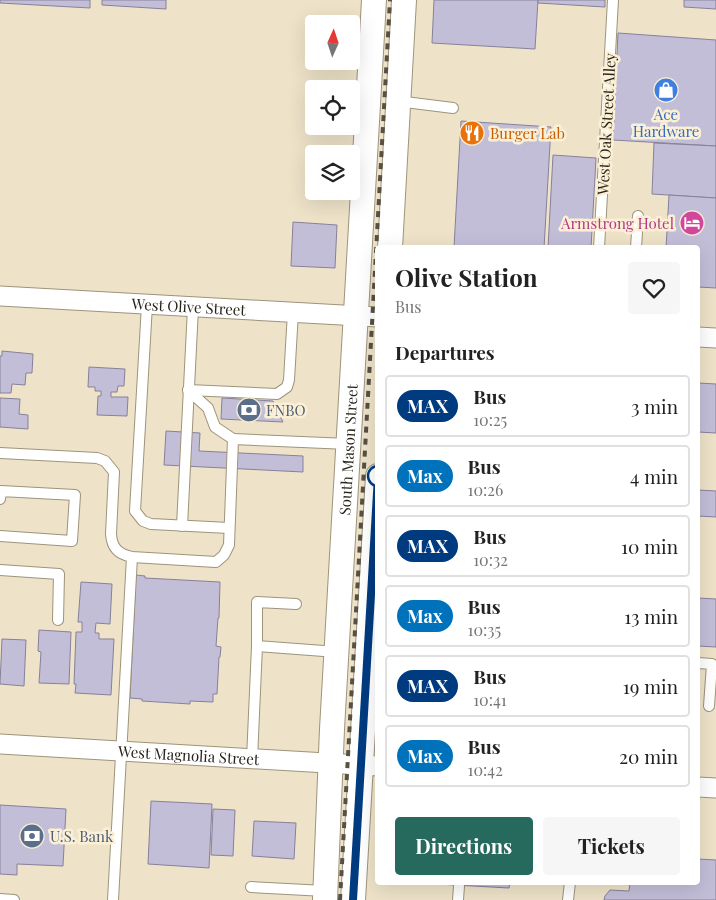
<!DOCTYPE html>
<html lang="en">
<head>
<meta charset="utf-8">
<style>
	body { margin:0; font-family:"Playfair Display",serif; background:#f6f6f6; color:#222; height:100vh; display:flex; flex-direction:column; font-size:19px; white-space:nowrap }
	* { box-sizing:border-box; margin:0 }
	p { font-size:16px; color:#767676 }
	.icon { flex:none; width:28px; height:28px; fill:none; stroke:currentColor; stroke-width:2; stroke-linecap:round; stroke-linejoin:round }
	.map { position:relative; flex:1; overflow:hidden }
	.sheet { position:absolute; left:375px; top:245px; width:325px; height:640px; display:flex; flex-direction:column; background:#fff; border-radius:5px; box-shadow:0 5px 20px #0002 }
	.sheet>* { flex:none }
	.badge { padding:0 10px; border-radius:16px; font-size:18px; line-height:32px }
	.needle { width:32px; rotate:3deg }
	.tools { position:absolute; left:305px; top:15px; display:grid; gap:10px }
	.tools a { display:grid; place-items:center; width:55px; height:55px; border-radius:5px; background:#fff; box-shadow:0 5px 20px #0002; font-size:25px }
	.map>.badge { position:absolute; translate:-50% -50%; box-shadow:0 0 0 2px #fff }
	h2 { padding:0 20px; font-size:19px; line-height:45px }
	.round { display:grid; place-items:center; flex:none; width:52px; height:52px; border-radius:5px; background:#f6f6f6 }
	.summary { display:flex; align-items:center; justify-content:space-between; height:85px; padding:0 20px }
	h1 { font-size:24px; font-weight:700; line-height:38px }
	.primary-button { display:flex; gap:10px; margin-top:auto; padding:10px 20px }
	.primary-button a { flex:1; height:58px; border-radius:5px; background:#256a5d; color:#fff; font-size:20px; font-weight:700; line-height:58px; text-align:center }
	.primary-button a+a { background:#f6f6f6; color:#222 }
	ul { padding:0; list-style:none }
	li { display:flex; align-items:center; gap:15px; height:62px; margin:0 10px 8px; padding:0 10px; border:2px solid #e0e0e0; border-radius:5px }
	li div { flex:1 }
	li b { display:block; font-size:19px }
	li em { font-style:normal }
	li .badge { min-width:55px; font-weight:700; text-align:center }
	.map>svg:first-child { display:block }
	.building { fill:#c3bed8; stroke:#86819a }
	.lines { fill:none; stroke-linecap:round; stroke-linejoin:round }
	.service-casing { stroke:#9e937b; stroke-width:12 }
	.minor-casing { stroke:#9e937b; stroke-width:21 }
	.tertiary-casing { stroke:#9e937b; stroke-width:26 }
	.service { stroke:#fff; stroke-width:10 }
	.minor { stroke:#fff; stroke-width:19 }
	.tertiary { stroke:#fff; stroke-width:24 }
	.rail { stroke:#575144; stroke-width:4; stroke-dasharray:6 6; stroke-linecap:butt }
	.line-casing { stroke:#fff; stroke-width:11 }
	.line { stroke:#003b80; stroke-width:8 }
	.stop-dot { fill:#fff; stroke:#003b80; stroke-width:2.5 }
	.labels { text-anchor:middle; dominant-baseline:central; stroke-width:5; stroke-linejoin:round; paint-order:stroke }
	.shop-label { font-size:15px; fill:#366cbe; stroke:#fbf0d6 }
	.street-label { font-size:15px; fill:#28241b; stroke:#fbf0d6 }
	.food-label { font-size:15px; fill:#c56008; stroke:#fbf0d6; text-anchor:start }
	.hotel-label { font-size:15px; fill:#b23c85; stroke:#fbf0d6; text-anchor:end }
	.service-label { font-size:15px; fill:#4e5e75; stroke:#fbf0d6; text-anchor:start }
</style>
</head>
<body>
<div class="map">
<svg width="716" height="900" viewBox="0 0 716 900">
	<rect width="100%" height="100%" fill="#eee3c9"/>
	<!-- building -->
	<g class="building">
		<path d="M0,0H90V8L0,3Z"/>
		<path d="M102,0H166V9L102,5Z"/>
		<path d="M434,0H538L535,49L432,43Z"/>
		<path d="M538,0H605V7L538,3Z"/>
		<path d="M684,0H716V9L684,7Z"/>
		<path d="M618,33L716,40V146L613,140Z"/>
		<path d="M461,121L551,127L544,248L454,247Z"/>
		<path d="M654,143L716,146V198L652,194Z"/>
		<path d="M553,155L596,158L591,248H548Z"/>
		<path d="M669,195L716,198V288L698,287V248H666Z"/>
		<path d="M293,222L337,225L335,268L291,266Z"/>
		<path d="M2,351L33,354L32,373H26L25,385L12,384L11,393H0V356H2Z"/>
		<path d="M89,367L125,369L124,386H118L117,392H111V397H128L127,416L97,415L98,396H101V391H95V387H88Z"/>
		<path d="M698,383L716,384V433L698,432Z"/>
		<path d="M0,398L20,399L19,414L28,415V429L0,427Z"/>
		<path d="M222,398L273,401L283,422L221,419Z"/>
		<path d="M166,431L200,433L199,451L303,456V472L164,465Z"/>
		<path d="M698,490L716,491V517L698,516Z"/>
		<path d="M136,575L145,576V578L220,582L219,618H218L216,646L221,647L220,657H219L217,694H213V702L190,701V704L142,701V699L130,698Z"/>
		<path d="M81,582L112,584L110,624L96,623L95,633H99V639H114L111,695L75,693L76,684H74L76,632H82V622H78Z"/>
		<path d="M698,598L716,599V647L698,646Z"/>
		<path d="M39,630L71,632L69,684L39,683L41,652L38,651Z"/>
		<path d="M2,639L26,640L24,686L0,684Z"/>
		<path d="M151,801L212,804L209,868L148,864Z"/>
		<path d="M0,805L66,809L63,866L17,864V875L0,874Z"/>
		<path d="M213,809L235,810L233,856L211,855Z"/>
		<path d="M254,821L296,823L294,859L252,856Z"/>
		<path d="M698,859L716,860V900H604L605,896L610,890L629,891L630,882H698Z"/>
		<path d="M401,882H510L509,888Z"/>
	</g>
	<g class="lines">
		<defs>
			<g id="service">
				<path d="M397,101L453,108"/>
				<path d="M599,248L613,0"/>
				<path d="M636,248L638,216"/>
				<path d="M147,305L135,511L143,521L151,524L229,528"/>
				<path d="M188,390L277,394L287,387L289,380L293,312"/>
				<path d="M233,439L349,444"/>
				<path d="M0,453L97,458L105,461L114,472L111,534C112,548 118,554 132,557L216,562L224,555L229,545L233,439L215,427L208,408L188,390"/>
				<path d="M0,499L1,491L75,495L72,541L0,536"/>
				<path d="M182,526L193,308"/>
				<path d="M0,570L59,574L58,620"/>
				<path d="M296,604L257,602V646L337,652"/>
				<path d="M698,663L712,664L709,706"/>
				<path d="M252,759L257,646"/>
				<path d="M251,887L325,891"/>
				<path d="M0,899L14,900"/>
				<path d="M113,900L132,557"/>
				<path d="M458,900L459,886"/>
				<path d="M568,900L570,882"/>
			</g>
			<g id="minor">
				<path id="s1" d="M0,296L378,317"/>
				<path d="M698,337L716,338"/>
				<path id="s2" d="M0,744L378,766"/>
				<path d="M698,787L716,788"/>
			</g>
			<g id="tertiary">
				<path d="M390,248L404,0"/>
				<path id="s3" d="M325,900L332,729L374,0"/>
				<path d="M353,900L378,476"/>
			</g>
		</defs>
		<!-- service casing -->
		<use href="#service" class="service-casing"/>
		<!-- minor casing -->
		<use href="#minor" class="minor-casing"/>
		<!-- tertiary casing -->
		<use href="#tertiary" class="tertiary-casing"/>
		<!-- service -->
		<use href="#service" class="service"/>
		<!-- minor -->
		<use href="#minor" class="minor"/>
		<!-- tertiary -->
		<use href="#tertiary" class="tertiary"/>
		<!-- rail -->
		<path class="rail" d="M340,900L390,0"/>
	</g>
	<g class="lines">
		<defs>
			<path id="line" d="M353,900L378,476"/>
		</defs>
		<!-- line casing -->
		<use href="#line" class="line-casing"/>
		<!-- line -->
		<use href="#line" class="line"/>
	</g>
	<!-- icons -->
	<defs>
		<symbol id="shop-disc" viewBox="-11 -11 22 22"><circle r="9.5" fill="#3f7fe0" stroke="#fbf0d6"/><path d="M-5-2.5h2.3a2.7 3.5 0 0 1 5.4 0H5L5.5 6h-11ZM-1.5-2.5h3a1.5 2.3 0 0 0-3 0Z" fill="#fff"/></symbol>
		<symbol id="restaurant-disc" viewBox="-11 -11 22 22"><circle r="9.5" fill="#e8710a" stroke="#fbf0d6"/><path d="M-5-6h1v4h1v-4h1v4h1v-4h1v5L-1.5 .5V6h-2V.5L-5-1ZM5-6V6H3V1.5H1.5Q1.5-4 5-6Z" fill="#fff"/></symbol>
		<symbol id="hotel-disc" viewBox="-11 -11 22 22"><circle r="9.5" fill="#d1479c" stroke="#fbf0d6"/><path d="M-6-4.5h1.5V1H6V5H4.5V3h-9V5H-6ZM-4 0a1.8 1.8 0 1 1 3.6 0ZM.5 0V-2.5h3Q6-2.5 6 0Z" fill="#fff"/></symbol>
		<symbol id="bank-disc" viewBox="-11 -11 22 22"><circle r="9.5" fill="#5c6f8a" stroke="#fbf0d6"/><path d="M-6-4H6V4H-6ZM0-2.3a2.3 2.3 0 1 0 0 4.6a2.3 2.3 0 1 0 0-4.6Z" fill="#fff"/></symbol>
	</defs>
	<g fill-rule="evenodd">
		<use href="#shop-disc" x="652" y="76" width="28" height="28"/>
		<use href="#restaurant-disc" x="458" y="119" width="28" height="28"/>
		<use href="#hotel-disc" x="678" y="209" width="28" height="28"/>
		<use href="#bank-disc" x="235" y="396" width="28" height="28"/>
		<use href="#bank-disc" x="18" y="822" width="28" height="28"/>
	</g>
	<!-- markers -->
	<circle class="stop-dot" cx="378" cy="476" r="10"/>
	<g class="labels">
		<!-- shop labels -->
		<g class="shop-label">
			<text x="666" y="114">Ace<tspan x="666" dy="17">Hardware</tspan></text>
		</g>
		<!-- street labels -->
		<g class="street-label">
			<text transform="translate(606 124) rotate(-87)">West Oak Street Alley</text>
			<text stroke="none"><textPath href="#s1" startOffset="189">West Olive Street</textPath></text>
			<text stroke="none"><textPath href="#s3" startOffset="451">South Mason Street</textPath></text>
			<text stroke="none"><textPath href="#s2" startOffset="189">West Magnolia Street</textPath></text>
		</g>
		<!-- food labels -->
		<g class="food-label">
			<text x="490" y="133">Burger Lab</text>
		</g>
		<!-- hotel labels -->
		<g class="hotel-label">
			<text x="674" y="223">Armstrong Hotel</text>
		</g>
		<!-- service labels -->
		<g class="service-label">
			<text x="266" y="410">FNBO</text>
			<text x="50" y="836">U.S. Bank</text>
		</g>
	</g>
</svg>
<div class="tools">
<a><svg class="needle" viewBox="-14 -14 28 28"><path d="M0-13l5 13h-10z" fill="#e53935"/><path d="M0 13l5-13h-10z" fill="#767676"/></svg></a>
<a><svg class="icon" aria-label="locate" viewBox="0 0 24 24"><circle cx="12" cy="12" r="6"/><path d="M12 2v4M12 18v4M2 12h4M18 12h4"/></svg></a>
<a><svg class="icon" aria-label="layers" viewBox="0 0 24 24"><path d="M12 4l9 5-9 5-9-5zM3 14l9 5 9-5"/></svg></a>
</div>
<section class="sheet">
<div class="summary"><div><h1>Olive Station</h1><p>Bus</p></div><a class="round"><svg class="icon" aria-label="heart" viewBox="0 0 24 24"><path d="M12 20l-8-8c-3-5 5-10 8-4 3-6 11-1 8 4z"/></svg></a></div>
<h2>Departures</h2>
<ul>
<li><span class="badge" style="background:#003b80;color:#fff">MAX</span><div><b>Bus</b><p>10:25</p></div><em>3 min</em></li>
<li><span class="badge" style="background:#0072bc;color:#fff">Max</span><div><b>Bus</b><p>10:26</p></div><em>4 min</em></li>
<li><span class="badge" style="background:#003b80;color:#fff">MAX</span><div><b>Bus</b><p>10:32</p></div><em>10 min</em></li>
<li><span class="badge" style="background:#0072bc;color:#fff">Max</span><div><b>Bus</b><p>10:35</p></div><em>13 min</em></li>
<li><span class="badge" style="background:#003b80;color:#fff">MAX</span><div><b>Bus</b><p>10:41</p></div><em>19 min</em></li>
<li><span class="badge" style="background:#0072bc;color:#fff">Max</span><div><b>Bus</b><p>10:42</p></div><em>20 min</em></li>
</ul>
<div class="primary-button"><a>Directions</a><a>Tickets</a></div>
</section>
</div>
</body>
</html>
